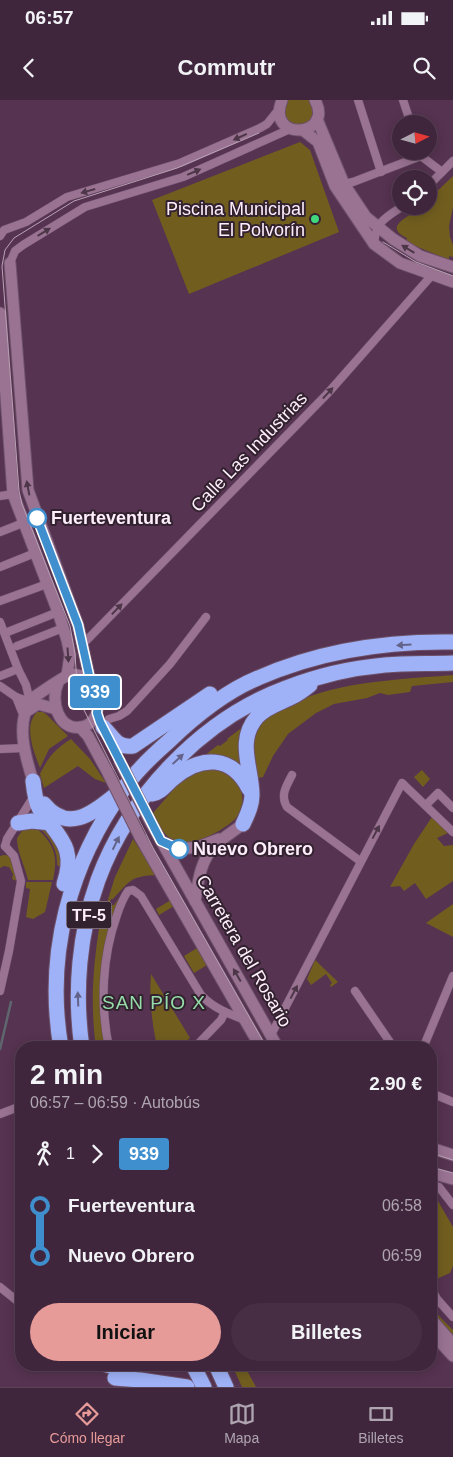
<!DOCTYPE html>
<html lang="es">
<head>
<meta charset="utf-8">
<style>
	body { margin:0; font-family:Arial,sans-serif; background:#472e44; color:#f1f3f6; height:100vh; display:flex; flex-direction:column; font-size:19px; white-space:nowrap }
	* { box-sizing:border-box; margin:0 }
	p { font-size:16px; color:#aea5b0 }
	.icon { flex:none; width:28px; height:28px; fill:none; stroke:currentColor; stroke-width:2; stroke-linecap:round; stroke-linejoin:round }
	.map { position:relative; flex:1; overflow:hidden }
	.details { position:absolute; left:15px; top:941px; width:422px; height:330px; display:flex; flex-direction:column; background:#40263d; border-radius:20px; box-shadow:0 2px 12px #0003,0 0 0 1px #594357 }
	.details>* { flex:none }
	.badge { padding:0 10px; border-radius:4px; font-size:18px; line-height:32px }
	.needle { width:32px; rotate:84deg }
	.controls { position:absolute; left:392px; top:15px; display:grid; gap:10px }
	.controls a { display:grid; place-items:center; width:45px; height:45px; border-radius:50%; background:#40263d; box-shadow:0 2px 12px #0003,0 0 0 1px #594357; font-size:25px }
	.map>.badge { position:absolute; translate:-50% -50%; box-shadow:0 0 0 2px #fff }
	.legs { display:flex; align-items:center; gap:8px; height:55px; padding:0 15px; font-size:16px }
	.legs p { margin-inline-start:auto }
	.summary { display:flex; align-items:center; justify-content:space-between; height:85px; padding:0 15px }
	h1 { font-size:28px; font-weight:700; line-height:38px }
	.cta { display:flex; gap:10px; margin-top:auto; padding:10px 15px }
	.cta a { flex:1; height:58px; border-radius:30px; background:#e69b98; color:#111; font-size:20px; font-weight:700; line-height:58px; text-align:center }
	.cta a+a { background:#472e44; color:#f1f3f6 }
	ul { padding:0 15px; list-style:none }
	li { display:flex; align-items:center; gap:18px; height:50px; font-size:19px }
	li i { display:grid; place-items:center; width:8px; height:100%; margin:0 6px; background:currentColor }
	li i::after { content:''; width:12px; height:12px; margin:-6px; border:4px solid; border-radius:50%; background:#40263d }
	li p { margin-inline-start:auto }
	li:first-child i { background:linear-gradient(#0000 50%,currentColor 0) }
	li:last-child i { background:linear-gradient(currentColor 50%,#0000 0) }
	.status { display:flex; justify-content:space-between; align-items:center; height:35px; padding:0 25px; background:#40263d; direction:ltr }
	.status svg { height:14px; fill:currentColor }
	header { display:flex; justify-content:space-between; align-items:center; height:65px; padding:0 15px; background:#40263d; font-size:22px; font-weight:700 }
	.dock { display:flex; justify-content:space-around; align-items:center; height:70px; border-top:1px solid #594357; background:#40263d; font-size:14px; color:#aea5b0 }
	.dock a { display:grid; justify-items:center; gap:2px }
	.dock .selected { color:#e69b98 }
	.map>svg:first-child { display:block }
	.green { fill:#715e1f }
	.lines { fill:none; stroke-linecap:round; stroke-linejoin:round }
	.stream { stroke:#5e676e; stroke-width:2.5 }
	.minor-casing { stroke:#6d5169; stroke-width:9 }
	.secondary-casing { stroke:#6d5169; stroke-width:13 }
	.motorway-casing { stroke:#6d5169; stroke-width:17 }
	.minor { stroke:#9a7393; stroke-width:8 }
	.secondary { stroke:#9a7393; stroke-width:11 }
	.motorway { stroke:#9fb2f7; stroke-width:15 }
	.tram { stroke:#baa2b6; stroke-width:1 }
	.secondary-bridge-casing { stroke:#6d5169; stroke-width:13; stroke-linecap:butt }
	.secondary-bridge { stroke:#9a7393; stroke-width:11 }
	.oneway { fill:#4c3648 }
	.oneway2 { fill:#636389 }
	.line-1-casing { stroke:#fff; stroke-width:11 }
	.line-1 { stroke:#3f8fcf; stroke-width:8 }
	.poi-dot { fill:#41d77c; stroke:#32222f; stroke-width:2 }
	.stop-1-dot { fill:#fff; stroke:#3f8fcf; stroke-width:2.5 }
	.labels { text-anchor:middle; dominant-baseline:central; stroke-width:4; stroke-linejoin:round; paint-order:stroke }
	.shield { fill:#32222f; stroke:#c1b0be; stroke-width:1 }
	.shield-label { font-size:16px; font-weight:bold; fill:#feedfb }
	.poi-label { font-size:18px; fill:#feedfb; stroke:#32222f; text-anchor:end }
	.street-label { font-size:18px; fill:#feedfb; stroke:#32222f }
	.stop-label { font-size:18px; font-weight:bold; fill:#feedfb; stroke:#32222f; text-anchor:start }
	.neighbourhood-label { font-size:19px; letter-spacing:1px; fill:#96dca9; stroke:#32222f }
</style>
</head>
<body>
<div class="status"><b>06:57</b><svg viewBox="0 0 49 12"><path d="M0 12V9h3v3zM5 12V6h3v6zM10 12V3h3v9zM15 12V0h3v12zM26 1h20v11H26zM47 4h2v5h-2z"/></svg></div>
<header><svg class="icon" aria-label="back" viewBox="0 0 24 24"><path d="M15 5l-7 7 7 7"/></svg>Commutr<svg class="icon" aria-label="search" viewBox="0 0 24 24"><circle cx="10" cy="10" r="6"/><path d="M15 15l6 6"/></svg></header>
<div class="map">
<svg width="453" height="1287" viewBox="0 0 453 1287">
	<rect width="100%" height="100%" fill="#563351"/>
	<!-- green -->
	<g class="green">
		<path d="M288,0H309C315,7 313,13 310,21L299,26L287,21L284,8Z"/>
		<path d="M300,42L310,50L339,132L189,194L152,100Z"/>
		<path d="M453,76V107L449,126L450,137L453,145V157L449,156V160L406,142L407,138C388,129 399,122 411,114C414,112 418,107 421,106C423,105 426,106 429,106V99Z"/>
		<path d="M453,575V582L412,586L410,592L388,595L380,593L367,598L334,604L316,613L288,634L273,656L263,677L258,678C254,660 249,644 258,626C262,618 271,614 279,610C331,581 394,580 453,575Z"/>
		<path d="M37,612H43L47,615L68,636L49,649L40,668C34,652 23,626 37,612Z"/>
		<path d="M248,623L244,668L204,656L218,645L220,646L228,640L227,639Z"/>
		<path d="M71,639L90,659L106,683L95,679L78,666L44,688L40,674C49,656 54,650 71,639Z"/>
		<path d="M214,667L234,675C238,684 244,693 242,704C241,708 239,714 236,718C226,729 193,747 177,742C165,738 158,724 153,713L180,682L193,672Z"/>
		<path d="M422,670L430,679L423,687L414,677Z"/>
		<path d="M432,717L448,733L437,738L444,746L453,745V781L426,799L415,783L404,791L400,786L390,787L414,744Z"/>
		<path d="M35,724H42L61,750L60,767L57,765C58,748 48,735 35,724Z"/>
		<path d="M34,726C53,742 59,755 53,780H28C25,766 17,752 17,738L22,731Z"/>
		<path d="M133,739L157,775C130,776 130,781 113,799H111L107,810L105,809L115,777Z"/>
		<path d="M4,755L11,756L17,781L12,779L13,774L9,767L4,766L0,768V756Z"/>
		<path d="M26,782H52L45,812L33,819L26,817L30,789L26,788Z"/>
		<path d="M119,798L110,826L103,863L106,947L96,948C90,902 93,867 100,822L107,824L112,805H114Z"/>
		<path d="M171,800L174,806L159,815L156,809Z"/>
		<path d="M453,804V837L426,823Z"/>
		<path d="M197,848L207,865L194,873L184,856Z"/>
		<path d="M315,860L338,882L331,887L330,885L332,883L326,874L311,885L307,879Z"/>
		<path d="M151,874L190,938L180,947H157C152,923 149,899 151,874Z"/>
		<path d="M431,1089L453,1127V1166L450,1173L434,1180L431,1175Z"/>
		<path d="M431,1205L439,1216L453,1230V1237L431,1210Z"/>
		<path d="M232,1265H244L256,1287H242Z"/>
	</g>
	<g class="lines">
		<!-- stream -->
		<path class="stream" d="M0,949L11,902"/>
		<defs>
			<g id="minor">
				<path d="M358,0L381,72"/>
				<path d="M403,0L411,24"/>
				<path d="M421,56L442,72"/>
				<path d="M344,84L353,82L421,56"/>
				<path d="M429,85L453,61"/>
				<path d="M0,136L4,130L26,122L67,97L180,63L260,28L267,24L279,9"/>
				<path d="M374,144C376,121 385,118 403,106"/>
				<path d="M10,163L15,151L23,145L85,107L183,77L290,29"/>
				<path d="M0,396L13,394"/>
				<path d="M0,432L23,423"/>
				<path d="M0,467L35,453"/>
				<path d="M0,501L47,484"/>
				<path d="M0,522L18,569L26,585L30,602"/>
				<path d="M5,533L58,512"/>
				<path d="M83,544L328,293L432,175"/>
				<path d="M17,546L63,528"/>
				<path d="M0,576L18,569"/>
				<path d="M0,586L16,597L31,602"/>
				<path d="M16,597L24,617"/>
				<path d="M109,619L119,616L127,611L170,564L206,517"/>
				<path d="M0,649L25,648"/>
				<path d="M292,675C286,687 280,695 287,707L360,761"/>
				<path d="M426,705L438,693L453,708"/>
				<path d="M5,746L7,739L34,696"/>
				<path d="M0,891L9,851L21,781L14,756L5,746"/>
				<path d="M355,891L394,948"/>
				<path d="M271,935L402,683L453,732"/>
				<path d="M109,948C100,904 102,857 117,815C120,806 123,798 128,791L133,790L141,796L201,895C213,908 229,914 245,920"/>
				<path d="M194,948L221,920L225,912"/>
				<path d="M423,948L453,876"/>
				<path d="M431,993L453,1002"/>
				<path d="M0,1014L21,1006"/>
				<path d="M431,1085L439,1087L453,1105"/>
				<path d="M0,1187L21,1204"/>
				<path d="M431,1188L437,1199L453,1217"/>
			</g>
			<g id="secondary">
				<path d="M282,0C265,42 335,38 315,0"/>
				<path d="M317,19L344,84L366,117L393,139L420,156L453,167"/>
				<path d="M304,31L318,42L335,86L374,144L400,163L453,182"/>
				<path d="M10,163L28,390L78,525L91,584"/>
				<path d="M0,213L13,394L58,512L67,540L70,555L67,575"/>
				<path d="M27,611L38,604L56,609"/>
				<path d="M80,627L88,636L108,673"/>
				<path d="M33,681C25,656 14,619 34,597C39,594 64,576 69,575C96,569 111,620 82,627C58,632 50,600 58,583"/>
				<path d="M150,721L278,948"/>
				<path d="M140,737L261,948"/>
				<path d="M161,741L179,749L198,747L219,739"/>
				<path d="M195,801C198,783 200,763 212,749C220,739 233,732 243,724"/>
				<path d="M431,1048L453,1055"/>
				<path d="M431,1073L453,1079"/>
				<path d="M431,1219L453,1244"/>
				<path d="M431,1232L453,1256"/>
			</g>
			<g id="motorway">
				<path d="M103,627C114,637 116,648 133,646L210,594"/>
				<path d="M33,681C34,690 35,700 39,708C57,737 77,745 64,784"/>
				<path d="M152,694C162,692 166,684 174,678C201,655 232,655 249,689"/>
				<path d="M44,704C68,733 91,714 114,696"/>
				<path d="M18,723L32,721L51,723"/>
				<path d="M243,724C247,715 252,706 252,695C252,668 236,641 257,617C267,606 281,603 294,596C300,593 305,589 310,585"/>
				<path d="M61,948C45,854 69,764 125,687C137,670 153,655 169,641C195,616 224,592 258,578C319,551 387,541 453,542"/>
				<path d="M82,948C74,892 79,833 98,780C129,696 202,619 286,588C317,576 351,568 385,565C407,563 430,564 453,563"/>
				<path d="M107,1265C115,1268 122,1268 131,1265"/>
				<path d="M193,1265L204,1287"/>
				<path d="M216,1265L226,1287"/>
				<path d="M115,1278L140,1280L187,1287"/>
			</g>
		</defs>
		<!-- minor casing -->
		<use href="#minor" class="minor-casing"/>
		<!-- secondary casing -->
		<use href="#secondary" class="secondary-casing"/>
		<!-- motorway casing -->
		<use href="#motorway" class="motorway-casing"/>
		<!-- minor -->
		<use href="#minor" class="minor"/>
		<!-- secondary -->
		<use href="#secondary" class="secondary"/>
		<!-- motorway -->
		<use href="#motorway" class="motorway"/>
		<!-- tram -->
		<g class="tram">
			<path d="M259,33L177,68L74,101L14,138L5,150L2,166L19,391L22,404L70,526L75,554L77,584L82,606L153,748L267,948"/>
			<path d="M383,142L416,162L453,176"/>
			<path d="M431,1053L453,1060"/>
			<path d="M431,1067L453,1073"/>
		</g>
		<defs>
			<g id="secondary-bridge">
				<path d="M119,660L150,721"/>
				<path d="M108,673L140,737"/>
			</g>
		</defs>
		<!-- secondary-bridge casing -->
		<use href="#secondary-bridge" class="secondary-bridge-casing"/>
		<!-- secondary-bridge -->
		<use href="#secondary-bridge" class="secondary-bridge"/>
	</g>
	<!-- one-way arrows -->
	<defs><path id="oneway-solid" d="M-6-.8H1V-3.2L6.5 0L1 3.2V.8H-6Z" transform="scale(1.25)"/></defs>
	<g class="oneway">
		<use href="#oneway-solid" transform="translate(240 37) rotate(156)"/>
		<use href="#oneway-solid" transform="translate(194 72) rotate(-23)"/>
		<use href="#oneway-solid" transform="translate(88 91) rotate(164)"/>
		<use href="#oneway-solid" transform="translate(44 132) rotate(-31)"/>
		<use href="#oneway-solid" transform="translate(408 149) rotate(-149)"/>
		<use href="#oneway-solid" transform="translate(328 293) rotate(-47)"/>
		<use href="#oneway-solid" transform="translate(28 388) rotate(-101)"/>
		<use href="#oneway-solid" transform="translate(117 509) rotate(-46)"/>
		<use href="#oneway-solid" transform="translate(68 555) rotate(86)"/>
		<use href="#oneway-solid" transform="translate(376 732) rotate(-62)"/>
		<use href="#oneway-solid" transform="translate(237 875) rotate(-120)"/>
		<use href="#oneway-solid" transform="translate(294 892) rotate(-62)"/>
	</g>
	<g class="oneway2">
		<use href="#oneway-solid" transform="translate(404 545) rotate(176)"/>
		<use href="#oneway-solid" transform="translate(178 659) rotate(-43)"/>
		<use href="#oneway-solid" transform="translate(116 743) rotate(-64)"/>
		<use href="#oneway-solid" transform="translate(78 899) rotate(-92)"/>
	</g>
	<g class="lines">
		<defs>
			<path id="line-1" d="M37,418L78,525L91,584L98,601L97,613L100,622L161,741L179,749"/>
		</defs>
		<!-- line-1 casing -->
		<use href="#line-1" class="line-1-casing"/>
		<!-- line-1 -->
		<use href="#line-1" class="line-1"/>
	</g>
	<!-- markers -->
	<circle class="poi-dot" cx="315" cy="119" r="5"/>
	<g class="stop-1-dot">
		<circle cx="37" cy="418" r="9"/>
		<circle cx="179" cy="749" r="9"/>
	</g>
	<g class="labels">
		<!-- shield labels -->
		<rect class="shield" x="66.5" y="801.5" width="45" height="27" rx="4"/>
		<g class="shield-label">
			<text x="89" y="815">TF-5</text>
		</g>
		<!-- poi labels -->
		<g class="poi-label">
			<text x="305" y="109">Piscina Municipal<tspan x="305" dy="21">El Polvorín</tspan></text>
		</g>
		<!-- street labels -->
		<g class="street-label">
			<text transform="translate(249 352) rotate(-46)">Calle Las Industrias</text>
			<text transform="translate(244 851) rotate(60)">Carretera del Rosario</text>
		</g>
		<!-- stop labels -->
		<g class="stop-label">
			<text x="51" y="418">Fuerteventura</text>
			<text x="193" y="749">Nuevo Obrero</text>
		</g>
		<!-- neighbourhood labels -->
		<g class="neighbourhood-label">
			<text x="154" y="902">SAN PÍO X</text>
		</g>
	</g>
</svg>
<div class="controls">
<a><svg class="needle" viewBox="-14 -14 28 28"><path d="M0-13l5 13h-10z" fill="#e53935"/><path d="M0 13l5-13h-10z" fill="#aea5b0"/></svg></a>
<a><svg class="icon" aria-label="locate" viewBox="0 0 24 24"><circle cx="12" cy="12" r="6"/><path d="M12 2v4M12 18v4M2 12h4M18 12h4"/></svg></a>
</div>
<b class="badge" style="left:95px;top:592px;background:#3f8fcf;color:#fff">939</b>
<section class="details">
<div class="summary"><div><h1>2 min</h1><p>06:57 – 06:59 · Autobús</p></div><b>2.90 €</b></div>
<div class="legs"><svg class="icon" aria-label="walk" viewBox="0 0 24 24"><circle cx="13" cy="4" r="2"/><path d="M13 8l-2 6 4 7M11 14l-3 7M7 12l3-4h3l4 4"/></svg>1<svg class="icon" aria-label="forward" viewBox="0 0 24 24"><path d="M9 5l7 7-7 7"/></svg><b class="badge" style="background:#3f8fcf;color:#fff">939</b></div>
<ul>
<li><i style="color:#3f8fcf"></i><b>Fuerteventura</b><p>06:58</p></li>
<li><i style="color:#3f8fcf"></i><b>Nuevo Obrero</b><p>06:59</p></li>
</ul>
<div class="cta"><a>Iniciar</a><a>Billetes</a></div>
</section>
</div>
<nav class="dock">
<a class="selected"><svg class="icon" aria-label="directions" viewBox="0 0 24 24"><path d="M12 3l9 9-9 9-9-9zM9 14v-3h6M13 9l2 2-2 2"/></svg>Cómo llegar</a>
<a><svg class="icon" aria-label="map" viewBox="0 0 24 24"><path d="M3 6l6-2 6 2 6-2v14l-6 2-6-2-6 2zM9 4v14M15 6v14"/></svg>Mapa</a>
<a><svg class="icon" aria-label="tickets" viewBox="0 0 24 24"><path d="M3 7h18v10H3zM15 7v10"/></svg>Billetes</a>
</nav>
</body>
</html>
